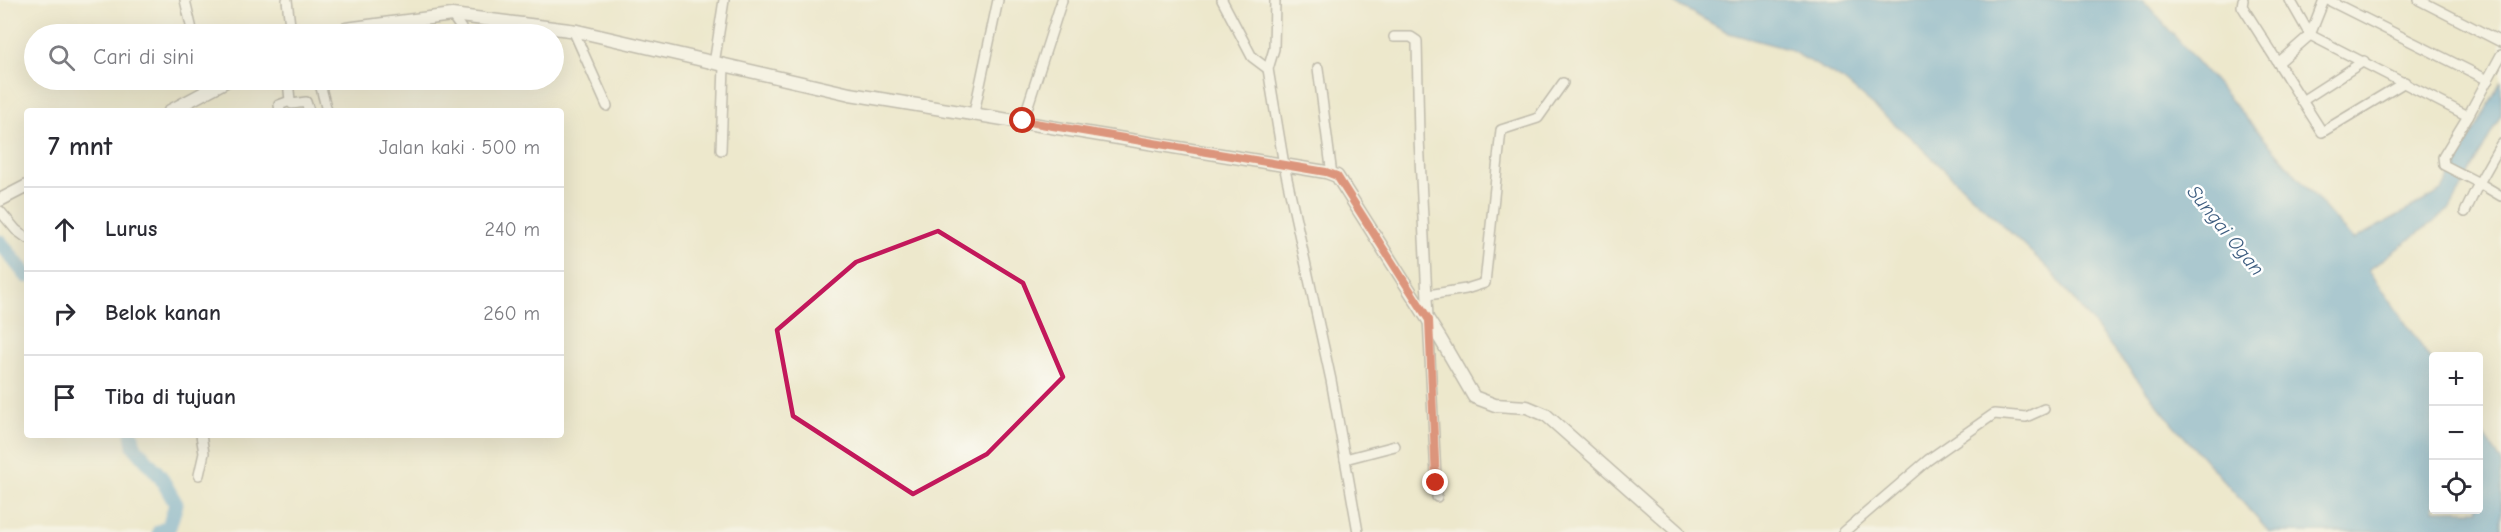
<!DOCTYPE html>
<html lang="id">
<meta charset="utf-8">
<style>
:root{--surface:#fff;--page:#f7f7f7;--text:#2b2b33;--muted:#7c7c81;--line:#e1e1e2}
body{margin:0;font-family:"Comic Neue",sans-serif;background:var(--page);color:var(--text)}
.controls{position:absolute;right:18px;bottom:18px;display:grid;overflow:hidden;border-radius:6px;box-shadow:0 6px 24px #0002}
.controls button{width:54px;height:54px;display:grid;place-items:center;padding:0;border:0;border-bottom:2px solid var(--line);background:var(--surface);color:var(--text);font:30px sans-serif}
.stop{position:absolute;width:18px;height:18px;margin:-14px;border:4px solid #c8321e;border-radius:50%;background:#fff}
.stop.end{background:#c8321e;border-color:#fff;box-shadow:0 2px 6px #0008}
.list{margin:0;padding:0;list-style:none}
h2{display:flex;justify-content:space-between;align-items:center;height:78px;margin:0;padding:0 24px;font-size:26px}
h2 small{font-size:20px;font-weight:400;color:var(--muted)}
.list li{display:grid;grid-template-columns:39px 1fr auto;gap:18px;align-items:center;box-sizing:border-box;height:84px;padding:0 24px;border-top:2px solid var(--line)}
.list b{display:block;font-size:22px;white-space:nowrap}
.list em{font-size:20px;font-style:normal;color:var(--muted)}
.icon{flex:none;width:33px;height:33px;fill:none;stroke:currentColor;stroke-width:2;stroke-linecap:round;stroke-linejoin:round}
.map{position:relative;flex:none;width:2501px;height:532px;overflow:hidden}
.search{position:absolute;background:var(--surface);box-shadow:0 6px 24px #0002;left:24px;top:24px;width:540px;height:66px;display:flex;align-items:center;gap:15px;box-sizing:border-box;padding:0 21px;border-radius:33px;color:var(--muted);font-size:22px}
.panel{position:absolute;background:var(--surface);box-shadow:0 6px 24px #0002;left:24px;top:108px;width:540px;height:330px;border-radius:6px}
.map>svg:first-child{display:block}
.water{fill:#5ba3d2;stroke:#3e6286;stroke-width:1.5}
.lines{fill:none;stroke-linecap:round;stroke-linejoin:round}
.river{stroke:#5ba3d2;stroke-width:15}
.minor-casing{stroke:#888584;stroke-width:12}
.tertiary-casing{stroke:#888584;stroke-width:15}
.minor{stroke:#fff;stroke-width:9}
.tertiary{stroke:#fff;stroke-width:12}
.route{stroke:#c8321e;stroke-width:8}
.marked{fill:none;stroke:#c2185b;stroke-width:4.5;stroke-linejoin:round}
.labels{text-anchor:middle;stroke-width:5;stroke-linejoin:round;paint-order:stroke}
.water-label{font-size:20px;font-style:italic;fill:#3c5c7f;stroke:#fff}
</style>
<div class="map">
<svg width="2501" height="532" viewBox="0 0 2501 532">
<rect width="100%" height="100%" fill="#fff"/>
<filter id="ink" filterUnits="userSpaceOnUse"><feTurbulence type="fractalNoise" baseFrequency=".0167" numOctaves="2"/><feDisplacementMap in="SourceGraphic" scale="12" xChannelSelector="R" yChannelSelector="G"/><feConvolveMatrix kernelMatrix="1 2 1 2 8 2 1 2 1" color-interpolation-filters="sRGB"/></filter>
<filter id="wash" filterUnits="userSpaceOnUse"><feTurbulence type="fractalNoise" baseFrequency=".008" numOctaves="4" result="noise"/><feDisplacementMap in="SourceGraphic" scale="24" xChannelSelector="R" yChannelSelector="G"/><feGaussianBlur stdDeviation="1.35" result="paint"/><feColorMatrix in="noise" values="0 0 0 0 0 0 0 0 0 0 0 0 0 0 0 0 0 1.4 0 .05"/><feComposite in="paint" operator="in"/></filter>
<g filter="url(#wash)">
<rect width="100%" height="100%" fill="#ede8cc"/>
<!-- water -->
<polygon class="water" points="1669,0 2143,0 2353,240 2442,191 2501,81 2501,115 2450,209 2369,270 2433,363 2434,510 2478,510 2479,428 2501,461 2501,532 2269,532 2172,423 2051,271 1910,137 1843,80 1788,49 1729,33"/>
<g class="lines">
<!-- river -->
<g class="river">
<polyline points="0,242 27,276"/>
<polyline points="132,435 134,446 160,476 176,504 169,527 159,532"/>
</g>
</g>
</g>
<g filter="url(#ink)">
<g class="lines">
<!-- minor casing -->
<g class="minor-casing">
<g id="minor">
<polyline points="185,0 193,34"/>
<polyline points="287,0 291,34"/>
<polyline points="1222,0 1252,57 1268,69"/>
<polyline points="1275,0 1274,49 1268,69 1284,165 1331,380 1358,532"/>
<polyline points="2243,0 2242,6 2322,132 2405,82"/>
<polyline points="2324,0 2310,35 2468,116 2501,55"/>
<polyline points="2328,0 2488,80"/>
<polyline points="2419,0 2501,42"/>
<polyline points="452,15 465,34"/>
<polyline points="573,30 607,106"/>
<polyline points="1394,37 1411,37 1417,41 1419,138 1437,497"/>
<polyline points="2278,63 2310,35 2290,0"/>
<polyline points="714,64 724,0"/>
<polyline points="1318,68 1332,175"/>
<polyline points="203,80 206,92"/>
<polyline points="319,80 327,111"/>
<polyline points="290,101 292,104 306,102 309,111"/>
<polyline points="2302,101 2364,61"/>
<polyline points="280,111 279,105 290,101 288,80"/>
<polyline points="974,113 998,0"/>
<polyline points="2468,116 2443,157 2444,165 2479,183 2501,144"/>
<polyline points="1023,121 1062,0"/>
<polyline points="721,150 724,66"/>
<polyline points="0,211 16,230 27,238"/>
<polyline points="2465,212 2479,183 2501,196"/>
<polyline points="1428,295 1466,289 1485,283 1501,130 1538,118 1563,83"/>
<polyline points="1345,459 1395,446"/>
<polyline points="199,475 204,453 201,435"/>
<polyline points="1844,532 1928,460 1994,414 2026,417 2044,409"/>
</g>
</g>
<!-- tertiary casing -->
<g class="tertiary-casing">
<g id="tertiary">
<polyline points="331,34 346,29 452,15 577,31 850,94 1326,172 1337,176 1441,340 1474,397 1495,405 1527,407 1546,415 1678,532"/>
<polyline points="170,111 228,80"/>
<polyline points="0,200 27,186"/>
</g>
</g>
<!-- minor -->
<use href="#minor" class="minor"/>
<!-- tertiary -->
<use href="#tertiary" class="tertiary"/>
</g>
</g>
<g class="lines" filter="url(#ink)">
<!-- route -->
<polyline class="route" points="1023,121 1326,172 1337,176 1429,320 1436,483"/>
</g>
<!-- marked area -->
<path d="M0 0H2501V532H0ZM938,231L1023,283L1063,377L987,454L913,494L793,416L777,330L856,262Z" fill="#ede8cc" fill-opacity=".55" fill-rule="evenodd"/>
<path class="marked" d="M938,231L1023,283L1063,377L987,454L913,494L793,416L777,330L856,262Z"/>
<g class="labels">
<!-- water labels -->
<g class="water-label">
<text transform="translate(2226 230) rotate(51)" y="7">Sungai Ogan</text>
</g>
</g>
</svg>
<div class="controls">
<button>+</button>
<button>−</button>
<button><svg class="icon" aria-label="locate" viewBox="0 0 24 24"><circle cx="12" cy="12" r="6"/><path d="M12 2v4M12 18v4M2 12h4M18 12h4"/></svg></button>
</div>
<div class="stop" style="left:1023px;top:121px"></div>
<div class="stop end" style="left:1436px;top:483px"></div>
<div class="search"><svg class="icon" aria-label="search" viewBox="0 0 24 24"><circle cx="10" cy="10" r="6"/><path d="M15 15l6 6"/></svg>Cari di sini</div>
<section class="panel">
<h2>7 mnt<small>Jalan kaki · 500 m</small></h2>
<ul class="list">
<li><svg class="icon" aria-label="ahead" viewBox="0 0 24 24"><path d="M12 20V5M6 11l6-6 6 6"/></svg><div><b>Lurus</b></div><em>240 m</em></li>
<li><svg class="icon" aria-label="right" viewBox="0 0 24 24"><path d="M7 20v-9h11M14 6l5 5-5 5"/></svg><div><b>Belok kanan</b></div><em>260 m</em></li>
<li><svg class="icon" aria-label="arrive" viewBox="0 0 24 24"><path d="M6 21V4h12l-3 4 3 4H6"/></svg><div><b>Tiba di tujuan</b></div></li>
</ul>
</section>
</div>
